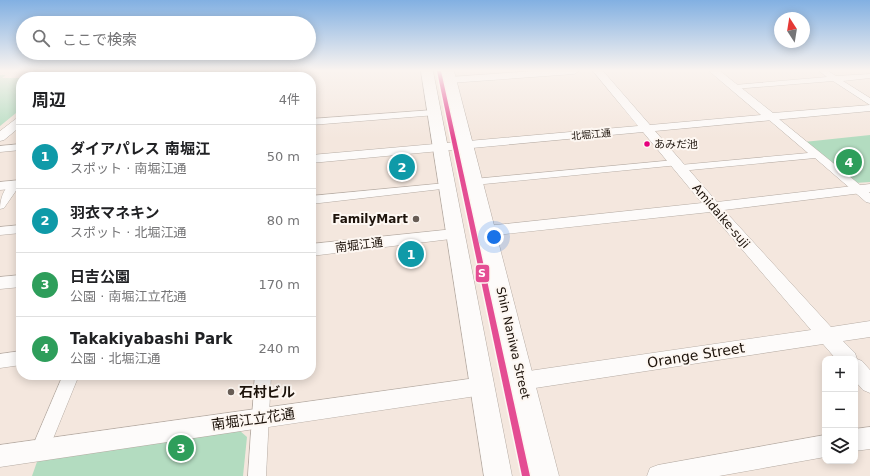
<!DOCTYPE html>
<html lang="ja">
<meta charset="utf-8">
<style>
:root{--surface:#fff;--page:#f2f2f2;--text:#202124;--muted:#757577;--line:#e0e0e0;--accent:#b45309}
body{margin:0;font-family:"DejaVu Sans","Noto Sans JP",sans-serif;background:var(--page);color:var(--text)}
.controls{position:absolute;right:12px;bottom:12px;display:grid;overflow:hidden;border-radius:8px;box-shadow:0 2px 10px #0003}
.controls button{width:36px;height:36px;display:grid;place-items:center;padding:0;border:0;border-bottom:1px solid var(--line);background:var(--surface);color:var(--text);font:20px sans-serif}
.compass{position:absolute;left:774px;top:12px;width:36px;height:36px;border-radius:50%;background:var(--surface);box-shadow:0 2px 10px #0003;rotate:348deg}
.you{position:absolute;left:494px;top:237px;width:14px;height:14px;margin:-10px;border:3px solid #fff;border-radius:50%;background:#1a73e8;box-shadow:0 0 0 6px #1a73e833}
.badge{display:grid;place-items:center;width:26px;height:26px;border-radius:50%;background:var(--accent);color:#fff;font-size:13px;font-weight:700}
.pin{position:absolute;translate:-50% -50%;border:2px solid #fff;box-shadow:0 1px 4px #0006}
.list{margin:0;padding:0;list-style:none}
h2{display:flex;justify-content:space-between;align-items:center;height:52px;margin:0;padding:0 16px;font-size:17px}
h2 small{font-size:13px;font-weight:400;color:var(--muted)}
.list li{display:grid;grid-template-columns:26px 1fr auto;gap:12px;align-items:center;box-sizing:border-box;height:64px;padding:0 16px;border-top:1px solid var(--line)}
.list b{display:block;font-size:15px;white-space:nowrap}
.list p{margin:0;font-size:13px;white-space:nowrap;color:var(--muted)}
.list em{font-size:13px;font-style:normal;color:var(--muted)}
.icon{flex:none;width:22px;height:22px;fill:none;stroke:currentColor;stroke-width:2;stroke-linecap:round;stroke-linejoin:round}
.map{position:relative;flex:none;width:870px;height:476px;overflow:hidden}
.search{position:absolute;background:var(--surface);box-shadow:0 2px 10px #0003;left:16px;top:16px;width:300px;height:44px;display:flex;align-items:center;gap:10px;box-sizing:border-box;padding:0 14px;border-radius:22px;color:var(--muted);font-size:15px}
.panel{position:absolute;background:var(--surface);box-shadow:0 2px 10px #0003;left:16px;top:72px;width:300px;height:308px;border-radius:16px}
.map>svg:first-child{display:block}
.green{fill:#b3dcc0}
.lines{fill:none;stroke-linecap:round;stroke-linejoin:round}
.minor-casing{stroke:#b6aca4;stroke-width:1}
.tertiary-casing{stroke:#b6aca4;stroke-width:1}
.primary-casing{stroke:#b6aca4;stroke-width:1}
.minor{fill:#fdfbfa;fill-rule:evenodd}
.tertiary{fill:#fdfbfa;fill-rule:evenodd}
.primary{fill:#fdfbfa;fill-rule:evenodd}
.metro-1-casing{stroke:#fdf7f2;stroke-width:3}
.metro-1{fill:#e44d93;fill-rule:evenodd}
.bus-dot{fill:#e5007d;stroke:#fdf7f2;stroke-width:1.5}
.poi-dot{fill:#685d55;stroke:#fdf7f2;stroke-width:1.5}
.labels{text-anchor:middle;stroke-width:4;stroke-linejoin:round;paint-order:stroke}
.far-street-label{font-size:10px;fill:#1d130b;stroke:#fdf7f2}
.bus-label{font-size:11px;fill:#1d130b;stroke:#fdf7f2;text-anchor:start}
.street-label{font-size:12px;fill:#1d130b;stroke:#fdf7f2}
.poi-label{font-size:12px;font-weight:bold;fill:#1d130b;stroke:#fdf7f2;text-anchor:end}
.near-street-label{font-size:14px;fill:#1d130b;stroke:#fdf7f2}
.near-poi-label{font-size:14px;font-weight:bold;fill:#1d130b;stroke:#fdf7f2;text-anchor:start}
.line-badge{stroke:#fdf7f2;stroke-width:1.5}
.badge-label{font-size:11px;text-anchor:middle;font-weight:bold;fill:#fff}
</style>
<div class="map">
<svg width="870" height="476" viewBox="0 0 870 476">
<rect width="100%" height="100%" fill="#f4e7de"/>
<!-- green -->
<g class="green">
<polygon points="183,71 269,71 268,77 181,77"/>
<polygon points="0,75 6,75 2,78 21,78 21,109 0,126"/>
<polygon points="870,135 870,182 855,183 804,142"/>
<polygon points="240,431 247,437 243,476 32,476 38,459"/>
</g>
<g class="lines">
<!-- minor casing -->
<g class="minor-casing">
<g id="minor">
<polygon points="819,71 828,71 836,76 870,74 870,78 843,81 870,98 870,105 833,81 734,89 730,87 734,85 827,77"/>
<polygon points="433,110 437,113 436,115 311,125 311,119"/>
<polygon points="771,114 774,115 870,193 870,203 866,202 815,158 680,171 675,168 680,165 808,153 768,119 766,117 768,115"/>
<polygon points="21,144 21,150 0,152 0,146"/>
<polygon points="675,160 679,161 680,163 679,165 474,185 469,182 474,179"/>
<path d="M15,182L20,185L4,208L0,209C0,199 4,185 15,182Z"/>
<polygon points="446,183 450,184 451,186 450,188 311,204 311,196"/>
<polygon points="21,225 21,233 0,235 0,227"/>
<polygon points="21,351 21,365 0,368 0,354"/>
<polygon points="63,375 79,375 46,456 40,459 34,456 31,450"/>
<polygon points="255,375 271,375 266,476 248,476"/>
</g>
</g>
<!-- tertiary casing -->
<g class="tertiary-casing">
<g id="tertiary">
<polygon points="74,71 85,71 79,77 68,77"/>
<polygon points="273,71 283,71 282,77 272,77"/>
<polygon points="534,71 579,71 574,74 450,83 445,80 450,77"/>
<polygon points="593,71 603,71 650,125 761,115 709,71 720,71 773,113 870,105 870,111 655,131 717,202 870,184 870,192 724,210 831,327 870,321 870,337 843,341 855,353 857,359 862,361 870,370 870,393 863,390 855,381 855,359 836,359 823,344 522,390 515,387 512,381 515,375 522,372 811,330 710,212 486,236 481,235 479,231 481,227 486,226 702,203 643,132 311,163 311,155 638,126"/>
<polygon points="21,117 21,126 4,140 0,141 0,131 17,118"/>
<polygon points="21,180 21,188 0,190 0,182"/>
<polygon points="454,229 459,230 461,234 459,238 311,256 311,244"/>
<polygon points="21,275 21,287 0,289 0,277"/>
<polygon points="483,377 490,380 493,386 490,392 483,395 0,467 0,445"/>
<polygon points="870,427 870,449 855,451 855,429"/>
<polygon points="825,435 825,457 719,476 647,476 650,468 658,465"/>
</g>
</g>
<!-- primary casing -->
<g class="primary-casing">
<g id="primary">
<polygon points="421,71 433,71 512,476 484,476"/>
<polygon points="442,71 454,71 559,476 531,476"/>
</g>
</g>
<!-- minor -->
<use href="#minor" class="minor"/>
<!-- tertiary -->
<use href="#tertiary" class="tertiary"/>
<!-- primary -->
<use href="#primary" class="primary"/>
<!-- metro-1 casing -->
<g class="metro-1-casing">
<polygon id="metro-1" points="437,71 441,71 530,476 522,476"/>
</g>
<!-- metro-1 -->
<use href="#metro-1" class="metro-1"/>
</g>
<!-- sky -->
<linearGradient id="sky" x2="0" y2="1"><stop stop-color="#82b0e2"/><stop offset="0.51" stop-color="#faf4f0"/><stop offset="1" stop-color="#faf4f0" stop-opacity="0"/></linearGradient>
<rect width="870" height="138" fill="url(#sky)"/>
<!-- markers -->
<circle class="bus-dot" cx="647" cy="144" r="3.5"/>
<g class="poi-dot">
<circle cx="416" cy="219" r="4"/>
<circle cx="231" cy="392" r="4"/>
</g>
<g class="labels">
<!-- far-street labels -->
<g class="far-street-label">
<text transform="translate(591 134) rotate(-5)" y="4">北堀江通</text>
</g>
<!-- bus labels -->
<g class="bus-label">
<text x="654" y="148">あみだ池</text>
</g>
<!-- street labels -->
<g class="street-label">
<text transform="translate(721 216) rotate(49)" y="4">Amidaike-suji</text>
<text transform="translate(359 245) rotate(-7)" y="4">南堀江通</text>
<text transform="translate(513 343) rotate(77)" y="4">Shin Naniwa Street</text>
</g>
<!-- poi labels -->
<g class="poi-label">
<text x="408" y="223">FamilyMart</text>
</g>
<!-- near-street labels -->
<g class="near-street-label">
<text transform="translate(696 355) rotate(-9)" y="5">Orange Street</text>
<text transform="translate(253 419) rotate(-8)" y="5">南堀江立花通</text>
</g>
<!-- near-poi labels -->
<g class="near-poi-label">
<text x="239" y="397">石村ビル</text>
</g>
</g>
<rect class="line-badge" x="475" y="264" width="15" height="19" rx="4" fill="#e44d93"/>
<g class="badge-label">
<text x="482" y="277">S</text>
</g>
</svg>
<div class="controls">
<button>+</button>
<button>−</button>
<button><svg class="icon" aria-label="layers" viewBox="0 0 24 24"><path d="M12 4l9 5-9 5-9-5zM3 14l9 5 9-5"/></svg></button>
</div>
<svg class="compass" viewBox="-18 -18 36 36"><path d="M0-13l5 13h-10z" fill="#e53935"/><path d="M0 13l5-13h-10z" fill="#757577"/></svg>
<div class="you"></div>
<div class="pin badge" style="left:411px;top:254px;background:#0f9aa8">1</div>
<div class="pin badge" style="left:402px;top:167px;background:#0f9aa8">2</div>
<div class="pin badge" style="left:181px;top:448px;background:#2e9e5b">3</div>
<div class="pin badge" style="left:849px;top:162px;background:#2e9e5b">4</div>
<div class="search"><svg class="icon" aria-label="search" viewBox="0 0 24 24"><circle cx="10" cy="10" r="6"/><path d="M15 15l6 6"/></svg>ここで検索</div>
<section class="panel">
<h2>周辺<small>4件</small></h2>
<ul class="list">
<li><span class="badge" style="background:#0f9aa8">1</span><div><b>ダイアパレス 南堀江</b><p>スポット · 南堀江通</p></div><em>50 m</em></li>
<li><span class="badge" style="background:#0f9aa8">2</span><div><b>羽衣マネキン</b><p>スポット · 北堀江通</p></div><em>80 m</em></li>
<li><span class="badge" style="background:#2e9e5b">3</span><div><b>日吉公園</b><p>公園 · 南堀江立花通</p></div><em>170 m</em></li>
<li><span class="badge" style="background:#2e9e5b">4</span><div><b>Takakiyabashi Park</b><p>公園 · 北堀江通</p></div><em>240 m</em></li>
</ul>
</section>
</div>
